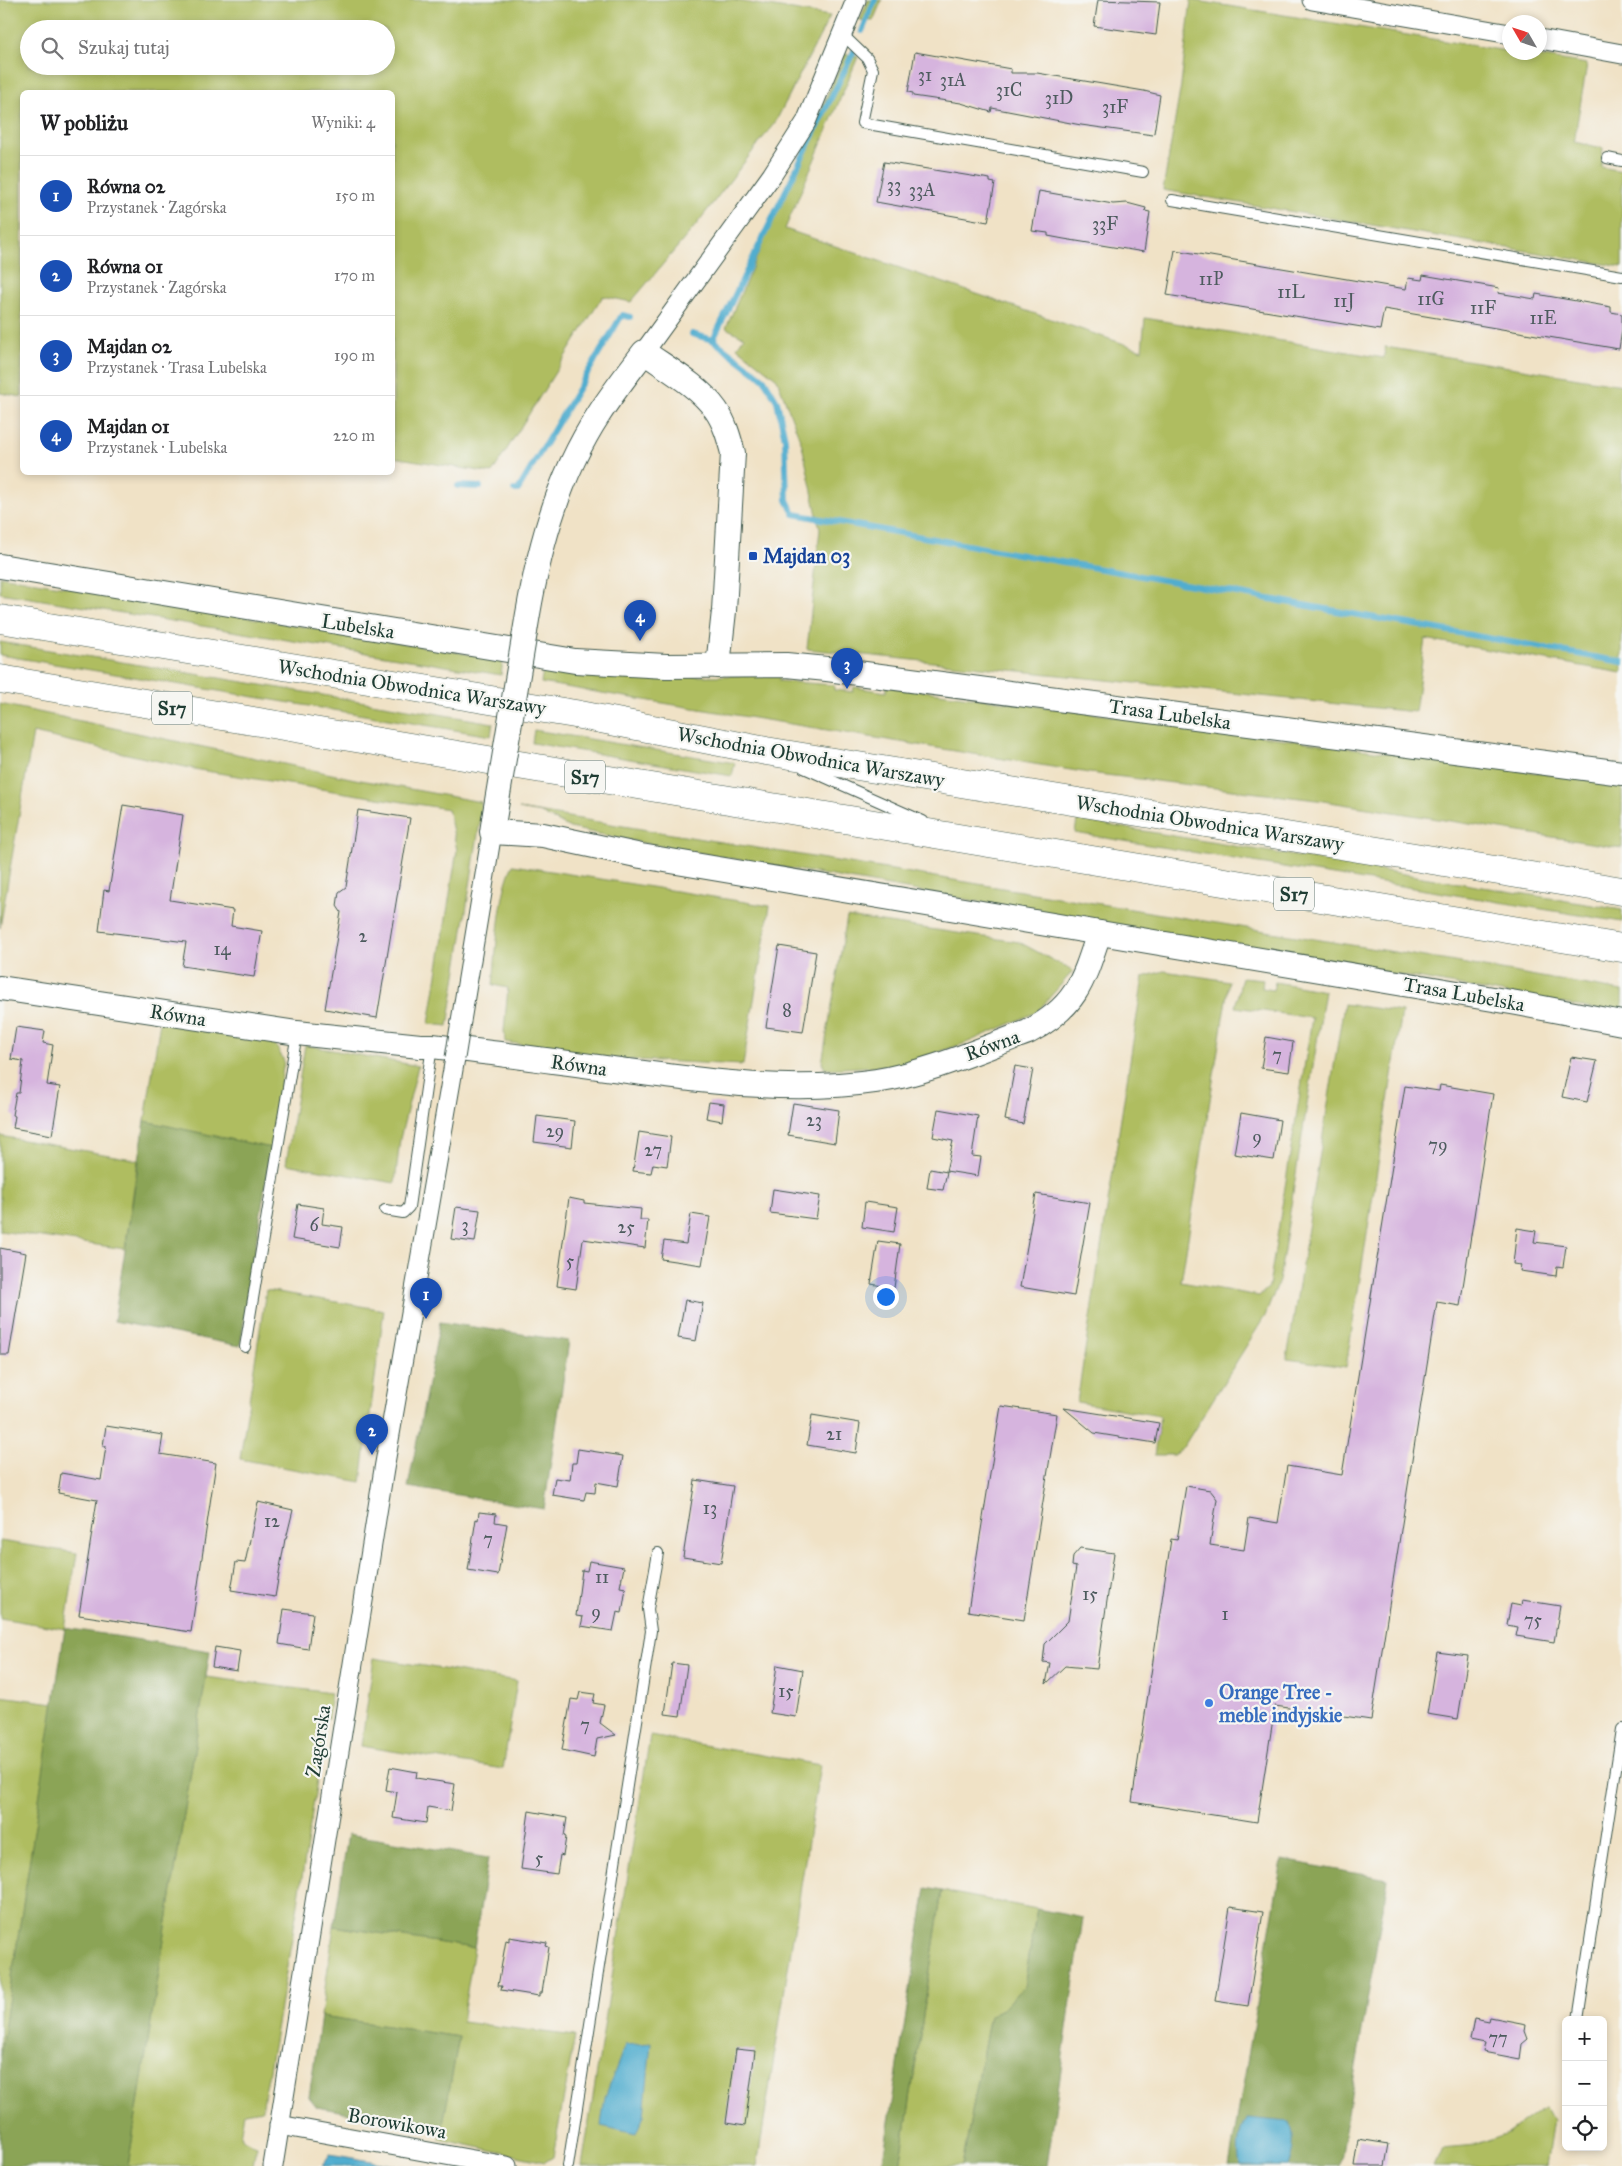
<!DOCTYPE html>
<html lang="pl">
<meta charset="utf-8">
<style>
:root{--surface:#fff;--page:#f2f2f2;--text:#202124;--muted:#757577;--line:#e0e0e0;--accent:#d1495b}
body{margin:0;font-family:"IM FELL Great Primer",serif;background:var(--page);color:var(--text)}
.controls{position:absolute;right:15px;bottom:15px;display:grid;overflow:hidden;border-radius:8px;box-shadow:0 2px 8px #0003}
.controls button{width:45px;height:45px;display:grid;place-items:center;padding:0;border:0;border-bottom:1px solid var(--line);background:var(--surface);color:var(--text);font:25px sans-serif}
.compass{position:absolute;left:1502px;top:15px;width:45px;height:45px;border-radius:50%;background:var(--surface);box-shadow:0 2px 8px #0003;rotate:309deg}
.you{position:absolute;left:885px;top:1296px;width:18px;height:18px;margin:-12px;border:4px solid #fff;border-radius:50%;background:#1a73e8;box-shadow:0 0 0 8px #1a73e833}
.badge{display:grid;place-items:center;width:32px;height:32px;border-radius:50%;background:var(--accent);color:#fff;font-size:16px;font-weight:700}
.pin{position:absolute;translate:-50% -41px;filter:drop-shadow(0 1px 2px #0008)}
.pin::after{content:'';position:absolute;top:26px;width:18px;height:15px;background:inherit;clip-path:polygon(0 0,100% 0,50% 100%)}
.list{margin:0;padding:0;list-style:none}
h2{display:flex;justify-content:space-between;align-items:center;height:65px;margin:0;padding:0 20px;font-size:21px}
h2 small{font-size:16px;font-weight:400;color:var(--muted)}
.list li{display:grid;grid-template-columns:32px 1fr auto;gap:15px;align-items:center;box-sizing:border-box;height:80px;padding:0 20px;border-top:1px solid var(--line)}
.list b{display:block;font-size:19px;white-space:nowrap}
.list p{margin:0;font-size:16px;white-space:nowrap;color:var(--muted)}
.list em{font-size:16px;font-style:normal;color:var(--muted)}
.icon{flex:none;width:28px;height:28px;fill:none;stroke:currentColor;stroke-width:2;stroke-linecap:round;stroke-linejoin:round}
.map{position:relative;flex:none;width:1622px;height:2166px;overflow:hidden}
.search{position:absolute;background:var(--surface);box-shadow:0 2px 8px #0003;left:20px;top:20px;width:375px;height:55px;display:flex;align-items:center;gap:12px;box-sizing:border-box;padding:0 18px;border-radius:28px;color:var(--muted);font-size:19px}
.panel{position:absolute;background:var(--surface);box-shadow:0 2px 8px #0003;left:20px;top:90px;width:375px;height:385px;border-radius:8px}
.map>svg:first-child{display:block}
.green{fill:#afbd60;stroke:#677d4a;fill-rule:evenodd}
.forest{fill:#8ba456;stroke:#557045}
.water{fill:#51adcf;stroke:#387582}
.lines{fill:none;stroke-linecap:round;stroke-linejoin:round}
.stream{stroke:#51adcf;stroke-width:6}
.building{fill:#d6b4de}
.service-casing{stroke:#3e564a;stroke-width:12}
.minor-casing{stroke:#3e564a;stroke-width:21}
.tertiary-casing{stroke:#3e564a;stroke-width:26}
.motorway-casing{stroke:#3e564a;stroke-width:29}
.service{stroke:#fff;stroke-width:10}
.minor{stroke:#fff;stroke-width:19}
.tertiary{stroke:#fff;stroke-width:24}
.motorway{stroke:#fff;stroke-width:28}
.minor-bridge-casing{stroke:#3e564a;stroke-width:21;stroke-linecap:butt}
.tertiary-bridge-casing{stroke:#3e564a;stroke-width:26;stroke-linecap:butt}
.minor-bridge{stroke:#fff;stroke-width:19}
.tertiary-bridge{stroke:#fff;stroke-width:24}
.transit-dot{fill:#1a4fb4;stroke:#f6f6f2;stroke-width:2}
.shop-dot{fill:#3f7fe0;stroke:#f6f6f2;stroke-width:2}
.labels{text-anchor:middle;stroke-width:4.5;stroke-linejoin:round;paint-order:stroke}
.number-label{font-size:18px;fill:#4d5b5e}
.shield{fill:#f6f6f2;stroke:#60746d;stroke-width:1}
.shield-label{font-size:19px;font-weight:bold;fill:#1f3d34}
.transit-label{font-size:20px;font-weight:bold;fill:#164399;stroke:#f6f6f2;text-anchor:start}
.street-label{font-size:20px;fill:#1f3d34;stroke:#f6f6f2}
.shop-label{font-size:20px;font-weight:bold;fill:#366cbe;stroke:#f6f6f2;text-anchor:start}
</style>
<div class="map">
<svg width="1622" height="2166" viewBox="0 0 1622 2166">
<rect width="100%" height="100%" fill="#f6f6f2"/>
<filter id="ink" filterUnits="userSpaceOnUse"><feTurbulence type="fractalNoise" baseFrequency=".02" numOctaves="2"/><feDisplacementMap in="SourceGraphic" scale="10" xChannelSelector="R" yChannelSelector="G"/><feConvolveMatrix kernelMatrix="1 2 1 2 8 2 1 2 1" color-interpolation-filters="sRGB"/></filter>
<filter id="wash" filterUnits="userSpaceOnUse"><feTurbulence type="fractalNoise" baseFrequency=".0096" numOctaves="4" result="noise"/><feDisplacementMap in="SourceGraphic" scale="20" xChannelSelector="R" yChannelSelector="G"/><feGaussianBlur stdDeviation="1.12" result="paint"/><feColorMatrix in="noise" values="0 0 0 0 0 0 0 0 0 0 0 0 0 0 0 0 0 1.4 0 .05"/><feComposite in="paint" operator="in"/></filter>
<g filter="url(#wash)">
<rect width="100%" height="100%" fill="#f0e2c6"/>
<!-- green -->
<g class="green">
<path d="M0,0H731L830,16L776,121L696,225L631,302L603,296L492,473L393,457L392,92H22V397L0,393ZM29,29H386V66H29Z"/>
<polygon points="868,0 882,0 873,21 860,20"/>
<polygon points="1191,0 1587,64 1574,142 1603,148 1601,167 1622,171 1622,267 1163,190 1181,85"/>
<polygon points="845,54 858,57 785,229 1142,350 1145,318 1384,358 1385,347 1622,385 1622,673 1425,639 1415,712 807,649 820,529 802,445 777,379 737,347 744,337 726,328"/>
<polygon points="0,576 503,660 501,675 0,593"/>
<polygon points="0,642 493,723 491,736 0,655"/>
<polygon points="543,669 629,677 779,675 779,681 834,685 834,690 853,692 854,687 886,692 887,686 1622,784 1622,848 1317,800 1089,773 541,683"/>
<polygon points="0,704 355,779 481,802 481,815 448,1026 429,1024 457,850 448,809 199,770 33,733 0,928"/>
<polygon points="534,730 735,763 732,776 532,743"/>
<polygon points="519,809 1455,962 1622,991 1622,1014 643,843 570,828 541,813"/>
<polygon points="1077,820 1622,910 1622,922 1075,833"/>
<path d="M513,865L770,906L743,1065L615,1059L505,1042L504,1031L508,988L493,985C496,955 499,890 513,865Z"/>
<polygon points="847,917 1019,942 1073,971 1037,1012 966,1043 898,1065 825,1069 822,1063"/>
<polygon points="1164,971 1229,981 1181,1282 1259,1296 1269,1287 1312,1018 1235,1007 1242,977 1263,979 1262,988 1273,990 1275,982 1325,991 1279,1281 1265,1316 1184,1446 1174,1455 1154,1455 1160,1416 1077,1402 1143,977"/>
<polygon points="1344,1004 1402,1012 1346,1367 1287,1359"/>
<polygon points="160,1021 273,1040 284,1061 271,1148 145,1121"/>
<polygon points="305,1045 418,1066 400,1139 395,1183 286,1164"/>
<polygon points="0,1136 138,1160 125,1249 0,1231"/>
<polygon points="266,1290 384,1310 361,1482 240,1459"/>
<polygon points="0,1541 77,1553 65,1629 0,1618"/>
<polygon points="374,1658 517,1681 503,1769 361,1746"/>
<polygon points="206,1677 331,1693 328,1718 321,1720 319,1734 323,1741 298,1904 262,2110 244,2113 240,2137 256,2146 253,2166 128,2166"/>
<polygon points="0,1696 54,1703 0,2056"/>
<polygon points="650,1736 820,1765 757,2166 582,2166"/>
<polygon points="942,1891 1037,1909 1024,1987 1004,2008 990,2015 962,2166 900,2166"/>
<polygon points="334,1926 474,1948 462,2022 575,2036 553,2157 545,2162 440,2139 459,2037 321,2016"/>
<polygon points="1546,2106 1553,2120 1546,2166 1433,2166 1441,2148 1476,2145 1508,2134"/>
</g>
<!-- forest -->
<g class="forest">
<polygon points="145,1121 271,1148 240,1346 114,1321"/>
<polygon points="440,1322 569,1341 544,1509 408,1487"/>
<polygon points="65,1628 210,1651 128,2166 0,2166 0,2056"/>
<polygon points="348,1834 488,1858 474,1948 334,1926"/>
<polygon points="1282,1860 1388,1879 1339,2166 1229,2166"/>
<polygon points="926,1888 942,1891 900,2166 882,2166"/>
<polygon points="1037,1909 1083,1918 1047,2166 962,2166 990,2015 1004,2008 1024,1987"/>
<polygon points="321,2016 459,2037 442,2130 317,2107 309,2097"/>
</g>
<!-- water -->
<g class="water">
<polygon points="651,2043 644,2116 636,2134 601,2126 605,2097 625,2045"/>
<path d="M1247,2118L1289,2122C1296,2133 1293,2155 1288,2166H1240C1237,2151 1238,2130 1247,2118Z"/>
<polygon points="330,2154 399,2166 322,2166"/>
</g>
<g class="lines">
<!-- stream -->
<g class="stream">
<polyline points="862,31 875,0"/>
<polyline points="692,334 713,340 856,47"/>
<polyline points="713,340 764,379 777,401 785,439 787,500 794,514 1622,662"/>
<polyline points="458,486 480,487"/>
<polyline points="514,490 518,490 622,315 630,317"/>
</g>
</g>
<g id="blocks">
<!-- building -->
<g class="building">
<polygon points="1098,0 1160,2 1156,35 1094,26"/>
<polygon points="915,52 1011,69 1011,73 1037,73 1144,91 1160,95 1154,133 1153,135 1081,125 992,108 991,112 961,103 913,96 913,93 908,92"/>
<polygon points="884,162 990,179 990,182 995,183 988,222 876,202"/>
<polygon points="1039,191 1113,204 1127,203 1146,208 1145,211 1150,212 1144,252 1064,239 1048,236 1048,233 1032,231"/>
<polygon points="1175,250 1406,289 1408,278 1422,280 1423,275 1499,288 1498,293 1535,299 1536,294 1611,307 1611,312 1622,314 1622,330 1619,349 1384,309 1380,330 1167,295"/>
<polygon points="123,805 183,815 170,900 233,910 231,926 262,931 254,977 182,966 186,942 99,931 104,890 109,891"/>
<polygon points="358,810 410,818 377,1018 325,1009 341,912 337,906 339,892 346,887"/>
<polygon points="779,946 816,952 803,1032 766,1027"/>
<polygon points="16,1027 45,1031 43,1043 53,1045 47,1085 60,1087 52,1135 13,1128 15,1116 12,1115 16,1093 19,1093 23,1061 11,1059"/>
<polygon points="1266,1037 1293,1042 1289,1072 1261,1068"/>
<polygon points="1571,1057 1597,1061 1587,1102 1562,1097"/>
<polygon points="1015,1066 1033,1069 1023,1124 1005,1120"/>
<polygon points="1440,1085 1493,1094 1460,1306 1437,1302 1371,1720 1275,1706 1257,1822 1132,1802 1171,1539 1177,1540 1186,1486 1210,1490 1217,1499 1210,1545 1244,1550 1249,1518 1278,1523 1287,1466 1342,1475 1405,1086 1439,1091"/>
<polygon points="709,1102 724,1104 722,1121 706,1118"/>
<polygon points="793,1103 839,1110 835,1143 788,1135"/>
<polygon points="938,1109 978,1116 972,1156 981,1157 978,1176 946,1171 953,1141 933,1137"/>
<polygon points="1241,1113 1280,1120 1274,1160 1234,1154"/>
<polygon points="537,1116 575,1121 572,1147 534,1142"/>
<polygon points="639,1132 671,1137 667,1166 653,1164 651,1173 633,1171"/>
<polygon points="930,1169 947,1172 943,1190 927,1188"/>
<polygon points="773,1189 820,1196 816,1219 770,1213"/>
<polygon points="1036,1194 1090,1203 1074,1296 1020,1287"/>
<polygon points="569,1198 584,1201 584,1203 641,1209 640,1220 648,1220 645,1248 583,1239 576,1289 557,1286"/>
<polygon points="865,1202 898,1207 894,1232 862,1227"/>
<polygon points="298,1204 324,1208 322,1224 343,1227 340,1247 292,1239"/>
<polygon points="456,1207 480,1210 475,1242 451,1239"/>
<polygon points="691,1214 710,1217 702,1265 661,1259 664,1241 686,1244"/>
<polygon points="1517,1228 1536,1231 1534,1242 1566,1246 1563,1267 1557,1266 1556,1276 1520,1271 1521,1265 1513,1264"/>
<polygon points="878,1241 900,1244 894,1288 871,1284"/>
<polygon points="0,1248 26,1253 9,1355 0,1355"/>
<polygon points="685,1300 703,1303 696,1341 678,1338"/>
<polygon points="1001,1406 1057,1414 1024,1620 968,1611"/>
<polygon points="1064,1408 1159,1423 1155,1443 1094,1433"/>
<polygon points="812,1415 860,1423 856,1453 807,1445"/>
<polygon points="106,1426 163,1435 160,1454 216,1463 191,1632 79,1615 97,1500 58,1493 61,1473 101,1480 106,1446 103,1446"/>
<polygon points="578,1449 623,1456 618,1486 596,1482 595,1493 586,1492 584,1500 552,1495 555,1478 570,1480 572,1463 576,1463"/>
<polygon points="695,1480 733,1486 721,1563 683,1557"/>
<polygon points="258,1502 293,1510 286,1539 285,1539 275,1597 231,1590 236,1562 245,1563"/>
<polygon points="479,1512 496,1514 495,1522 507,1524 498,1575 468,1570 476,1519 478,1520"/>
<polygon points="1080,1548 1114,1553 1097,1669 1065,1666 1046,1684 1050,1663 1043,1662 1045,1644 1068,1621 1076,1567 1072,1566 1073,1556"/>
<polygon points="589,1561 624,1567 620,1587 626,1588 622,1613 617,1612 613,1631 581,1626 583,1617 576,1616 582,1570 587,1571"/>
<polygon points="1522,1600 1560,1606 1554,1642 1516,1636 1518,1627 1507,1625 1511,1604 1521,1606"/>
<polygon points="284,1609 313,1613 308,1649 279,1644"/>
<polygon points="215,1647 240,1651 237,1671 212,1667"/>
<polygon points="1437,1652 1468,1656 1458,1719 1427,1714"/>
<polygon points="672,1663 687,1665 680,1716 665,1714"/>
<polygon points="777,1665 803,1670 796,1717 770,1713"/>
<polygon points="580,1692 595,1694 593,1703 604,1705 600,1723 616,1735 597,1739 594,1757 562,1750 571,1699 578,1700"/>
<polygon points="390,1767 417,1772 416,1778 455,1784 451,1811 428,1807 426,1823 393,1818 397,1792 386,1790"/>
<polygon points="529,1811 567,1818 564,1836 566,1837 563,1856 560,1855 557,1874 521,1869"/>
<polygon points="1230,1907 1263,1912 1248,2006 1215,2001"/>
<polygon points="509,1937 547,1943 546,1946 549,1947 542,1993 539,1993 539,1996 501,1990 502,1986 498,1986 506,1940 509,1941"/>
<polygon points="1490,2017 1526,2024 1525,2031 1528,2039 1522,2044 1520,2059 1483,2052 1485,2043 1470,2040 1474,2018 1489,2021"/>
<polygon points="736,2049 755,2051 745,2126 726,2123"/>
<polygon points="1358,2139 1389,2144 1385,2166 1354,2166"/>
</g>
</g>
</g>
<g filter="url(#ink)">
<use href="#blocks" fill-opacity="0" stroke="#3e564a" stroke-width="1"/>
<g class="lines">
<!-- service casing -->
<g class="service-casing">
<g id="service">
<polyline points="841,33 867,58 873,70 862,123 1143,172"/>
<polyline points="1607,158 1622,161"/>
<polyline points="1172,200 1622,276"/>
<polyline points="804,768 923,821"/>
<polyline points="385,1210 403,1213 409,1207 432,1046"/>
<polyline points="245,1347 297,1033"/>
<polyline points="1578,2020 1622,1729"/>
<polyline points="568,2166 651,1631 648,1609 658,1553"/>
</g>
</g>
<!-- minor casing -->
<g class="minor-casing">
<g id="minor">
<polyline points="1312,0 1510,34"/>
<polyline points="1540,39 1622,54"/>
<polyline points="644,352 772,175 806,122 856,0"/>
<polyline points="461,1021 492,832"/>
<polyline points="279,2125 507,2166"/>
<polyline points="273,2166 384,1469 455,1058"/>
</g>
</g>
<!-- tertiary casing -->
<g class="tertiary-casing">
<g id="tertiary">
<polyline points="0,566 575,661 666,666 786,665 827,669 1622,773"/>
<path d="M525,632C537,555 556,480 599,414C613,392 629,372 644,352C668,369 699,386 716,410C725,423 729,438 733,453L724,611L718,666"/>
<polyline points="494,819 492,832 543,835 641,856 1517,1003 1622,1023"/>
<path d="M0,988L297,1033L420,1046H432C497,1053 562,1062 628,1071C710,1082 794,1093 876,1081C928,1073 979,1050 1028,1032C1076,1007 1083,982 1099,933"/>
</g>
</g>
<!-- motorway casing -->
<g class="motorway-casing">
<g id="motorway">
<polyline points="0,619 575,714 766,751 1622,891"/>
<polyline points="0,679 1622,948"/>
</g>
</g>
<!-- service -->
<use href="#service" class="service"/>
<!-- minor -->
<use href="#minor" class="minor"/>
<!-- tertiary -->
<use href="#tertiary" class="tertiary"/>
<!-- motorway -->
<use href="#motorway" class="motorway"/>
<!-- minor-bridge casing -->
<g class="minor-bridge-casing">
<polyline id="minor-bridge" points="455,1058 461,1021"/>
</g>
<!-- tertiary-bridge casing -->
<g class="tertiary-bridge-casing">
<polyline id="tertiary-bridge" points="494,819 525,632"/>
</g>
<!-- minor-bridge -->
<use href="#minor-bridge" class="minor-bridge"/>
<!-- tertiary-bridge -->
<use href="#tertiary-bridge" class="tertiary-bridge"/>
</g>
</g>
<!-- markers -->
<rect class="transit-dot" x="748" y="551" width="10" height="10" rx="2.5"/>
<circle class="shop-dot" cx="1209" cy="1703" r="5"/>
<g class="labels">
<!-- number labels -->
<g class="number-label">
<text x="925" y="81">31</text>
<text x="953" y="86">31A</text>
<text x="1009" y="96">31C</text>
<text x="1059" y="104">31D</text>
<text x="1115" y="113">31F</text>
<text x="894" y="191">33</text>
<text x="922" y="196">33A</text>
<text x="1105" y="230">33F</text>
<text x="1211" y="285">11P</text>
<text x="1291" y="298">11L</text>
<text x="1431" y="305">11G</text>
<text x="1344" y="307">11J</text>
<text x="1483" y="314">11F</text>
<text x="1543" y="324">11E</text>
<text x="363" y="942">2</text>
<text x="222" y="955">14</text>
<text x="787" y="1016">8</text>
<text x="1277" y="1061">7</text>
<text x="814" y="1126">23</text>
<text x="555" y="1137">29</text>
<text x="1257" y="1143">9</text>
<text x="1438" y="1151">79</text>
<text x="653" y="1156">27</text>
<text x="314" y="1231">6</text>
<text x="465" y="1231">3</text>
<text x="626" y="1233">25</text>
<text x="570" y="1267">5</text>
<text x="834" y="1440">21</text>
<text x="710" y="1514">13</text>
<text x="272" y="1527">12</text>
<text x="488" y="1545">7</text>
<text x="602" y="1583">11</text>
<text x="1090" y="1600">15</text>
<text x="596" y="1618">9</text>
<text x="1225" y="1620">1</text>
<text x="1533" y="1626">75</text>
<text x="786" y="1697">15</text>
<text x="585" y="1731">7</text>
<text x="539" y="1864">5</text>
<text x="1498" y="2044">77</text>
</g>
<!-- shield labels -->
<g class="shield">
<rect x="152" y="691.5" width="40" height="33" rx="4"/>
<rect x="565" y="760.5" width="40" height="33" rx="4"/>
<rect x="1274" y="877.5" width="40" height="33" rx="4"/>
</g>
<g class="shield-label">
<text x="172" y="715">S17</text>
<text x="585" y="784">S17</text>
<text x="1294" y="901">S17</text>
</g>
<!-- transit labels -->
<g class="transit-label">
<text x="763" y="563">Majdan 03</text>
</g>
<!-- street labels -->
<g class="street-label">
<text transform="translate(358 626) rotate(9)" y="7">Lubelska</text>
<text transform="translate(412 687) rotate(9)" y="7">Wschodnia Obwodnica Warszawy</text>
<text transform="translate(1170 714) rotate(8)" y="7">Trasa Lubelska</text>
<text transform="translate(811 757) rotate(10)" y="7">Wschodnia Obwodnica Warszawy</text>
<text transform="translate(1210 823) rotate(9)" y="7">Wschodnia Obwodnica Warszawy</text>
<text transform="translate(1464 994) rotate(10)" y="7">Trasa Lubelska</text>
<text transform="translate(178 1015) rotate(9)" y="7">Równa</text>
<text transform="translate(992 1045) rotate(-20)" y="7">Równa</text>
<text transform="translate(579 1065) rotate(8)" y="7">Równa</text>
<text transform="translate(318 1741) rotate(-81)" y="7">Zagórska</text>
<text transform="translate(397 2123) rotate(10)" y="7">Borowikowa</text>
</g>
<!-- shop labels -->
<g class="shop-label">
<text x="1219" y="1699">Orange Tree -<tspan x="1219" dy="23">meble indyjskie</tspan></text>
</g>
</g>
</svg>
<div class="controls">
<button>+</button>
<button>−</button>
<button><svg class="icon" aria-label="locate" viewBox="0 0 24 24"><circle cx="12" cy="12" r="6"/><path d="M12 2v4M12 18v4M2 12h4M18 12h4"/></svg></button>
</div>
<svg class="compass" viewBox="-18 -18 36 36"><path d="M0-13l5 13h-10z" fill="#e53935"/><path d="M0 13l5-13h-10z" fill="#757577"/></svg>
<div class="you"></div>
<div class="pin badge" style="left:426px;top:1319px;background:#1a4fb4">1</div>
<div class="pin badge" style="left:372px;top:1455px;background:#1a4fb4">2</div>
<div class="pin badge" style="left:847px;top:689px;background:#1a4fb4">3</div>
<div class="pin badge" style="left:640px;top:641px;background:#1a4fb4">4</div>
<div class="search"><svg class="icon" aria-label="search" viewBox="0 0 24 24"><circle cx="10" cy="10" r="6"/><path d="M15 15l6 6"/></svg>Szukaj tutaj</div>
<section class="panel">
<h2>W pobliżu<small>Wyniki: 4</small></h2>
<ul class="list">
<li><span class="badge" style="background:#1a4fb4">1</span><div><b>Równa 02</b><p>Przystanek · Zagórska</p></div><em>150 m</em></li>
<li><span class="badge" style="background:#1a4fb4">2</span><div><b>Równa 01</b><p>Przystanek · Zagórska</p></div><em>170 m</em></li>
<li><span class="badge" style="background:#1a4fb4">3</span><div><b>Majdan 02</b><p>Przystanek · Trasa Lubelska</p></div><em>190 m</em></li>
<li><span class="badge" style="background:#1a4fb4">4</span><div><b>Majdan 01</b><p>Przystanek · Lubelska</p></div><em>220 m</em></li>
</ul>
</section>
</div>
